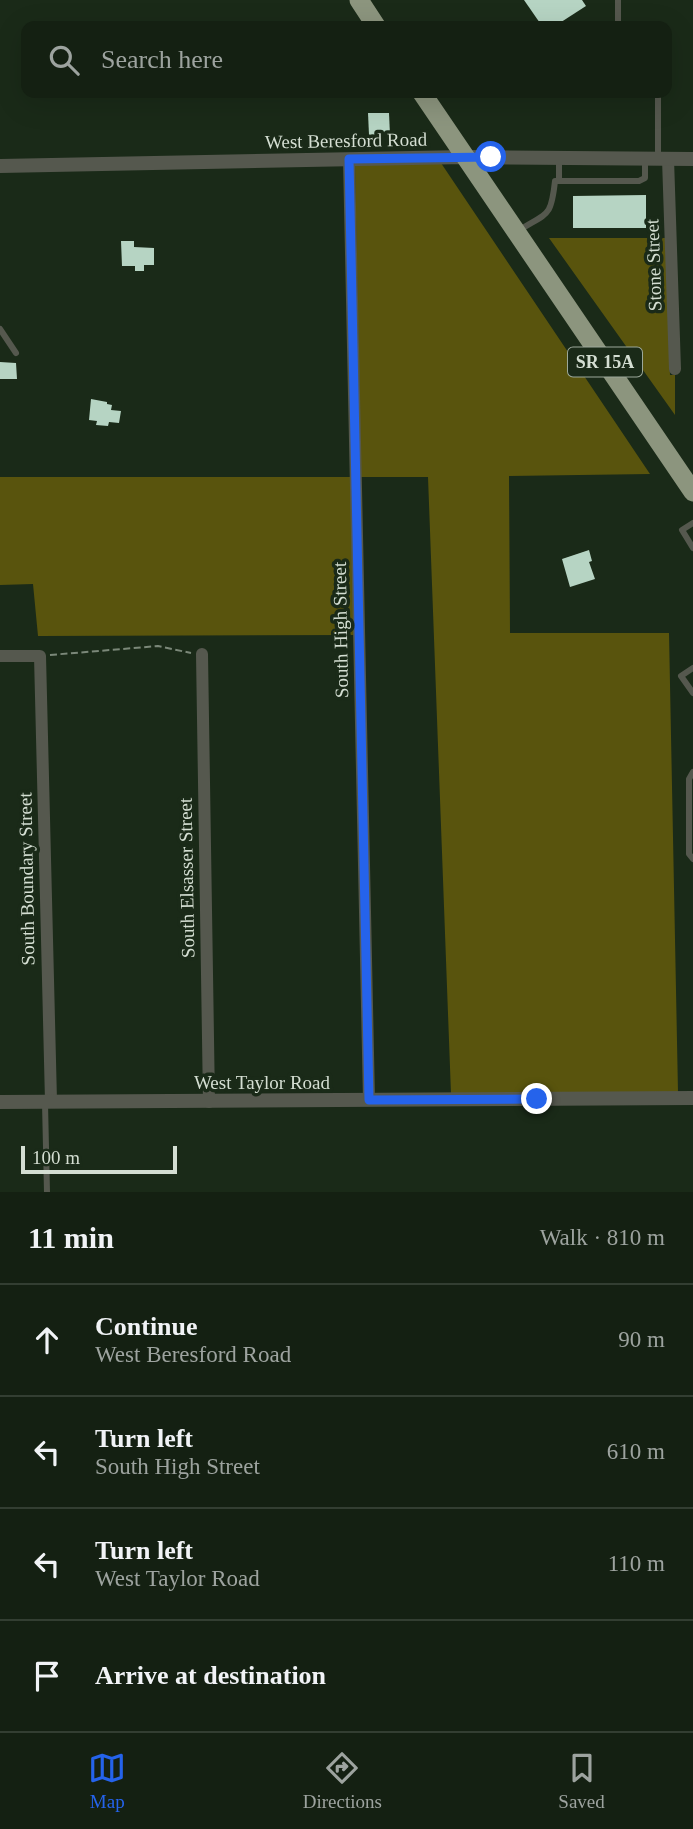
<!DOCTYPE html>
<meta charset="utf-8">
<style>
:root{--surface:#142012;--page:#1d281b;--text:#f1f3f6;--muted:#9da39f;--line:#333e32;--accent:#2563eb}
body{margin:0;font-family:"Times New Roman",serif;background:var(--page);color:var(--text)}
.scale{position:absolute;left:21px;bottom:18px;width:156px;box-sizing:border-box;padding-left:7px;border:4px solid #d4ded2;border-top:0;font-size:19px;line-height:24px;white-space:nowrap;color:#d4ded2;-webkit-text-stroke:5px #1a2a18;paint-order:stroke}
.stop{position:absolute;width:21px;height:21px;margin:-16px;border:5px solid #2563eb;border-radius:50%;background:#fff}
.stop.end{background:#2563eb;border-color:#fff;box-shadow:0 2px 7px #0008}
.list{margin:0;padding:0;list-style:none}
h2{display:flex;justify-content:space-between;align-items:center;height:91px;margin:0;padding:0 28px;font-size:30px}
h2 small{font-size:23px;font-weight:400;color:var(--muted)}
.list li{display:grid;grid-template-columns:46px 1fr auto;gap:21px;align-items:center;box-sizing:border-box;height:112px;padding:0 28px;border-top:2px solid var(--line)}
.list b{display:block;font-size:26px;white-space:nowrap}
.list p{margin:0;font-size:23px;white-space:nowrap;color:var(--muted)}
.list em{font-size:23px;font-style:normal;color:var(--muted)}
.icon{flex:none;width:38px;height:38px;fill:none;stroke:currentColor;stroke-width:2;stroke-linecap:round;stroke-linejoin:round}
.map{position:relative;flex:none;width:693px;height:1192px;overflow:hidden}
.search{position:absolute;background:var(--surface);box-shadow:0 7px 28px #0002;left:21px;right:21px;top:21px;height:77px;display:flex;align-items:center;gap:18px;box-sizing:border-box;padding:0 24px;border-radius:14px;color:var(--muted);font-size:26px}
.sheet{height:539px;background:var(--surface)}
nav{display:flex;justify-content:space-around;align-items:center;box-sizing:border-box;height:98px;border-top:2px solid var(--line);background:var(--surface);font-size:19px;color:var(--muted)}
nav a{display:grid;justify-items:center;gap:4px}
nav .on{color:var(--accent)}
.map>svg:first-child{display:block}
.forest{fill:#59540d}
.building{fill:#b6d4c3}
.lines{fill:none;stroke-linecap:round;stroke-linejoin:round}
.path{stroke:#7b8879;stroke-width:2;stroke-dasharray:7 3.5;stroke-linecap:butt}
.service{stroke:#55584e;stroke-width:6}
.minor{stroke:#55584e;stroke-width:12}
.tertiary{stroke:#55584e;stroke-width:14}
.trunk{stroke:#8c957e;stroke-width:19}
.route{stroke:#2563eb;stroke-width:9}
.labels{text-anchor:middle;stroke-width:7;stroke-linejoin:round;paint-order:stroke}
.shield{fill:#1a2a18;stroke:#9ca89a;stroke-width:2}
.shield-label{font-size:18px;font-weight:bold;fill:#d4ded2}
.street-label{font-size:19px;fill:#d4ded2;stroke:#1a2a18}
</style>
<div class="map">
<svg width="693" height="1192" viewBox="0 0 693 1192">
<rect width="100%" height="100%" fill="#1a2a18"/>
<!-- forest -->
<g class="forest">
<polygon points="441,163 650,474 509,476 510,633 669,633 678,1092 451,1094 428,477 361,477 355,165"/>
<polygon points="549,238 666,238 670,375 675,375 675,415"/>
<polygon points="0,477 351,477 354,635 38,636 33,584 0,585"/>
</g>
<!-- building -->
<g class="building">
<polygon points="524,0 582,0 586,6 555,26 542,26"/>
<polygon points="368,113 389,113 390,135 369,135"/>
<polygon points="646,195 646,228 573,228 573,196"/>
<polygon points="121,241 134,241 134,247 154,248 154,265 144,265 144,271 135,271 135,266 122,266"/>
<polygon points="0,362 16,363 17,379 0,379"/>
<polygon points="91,399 107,402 107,404 112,405 111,410 121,411 119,423 109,422 108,426 96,425 97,421 89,420"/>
<polygon points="589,550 592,561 589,562 595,579 570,587 562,559"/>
</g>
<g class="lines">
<!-- path -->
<polyline class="path" points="50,655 158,646 191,653"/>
<!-- service -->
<g class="service">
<polyline points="658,25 658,26"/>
<polyline points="618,26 618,0"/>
<polyline points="658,157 658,93"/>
<polyline points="559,158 559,181"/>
<path d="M518,231C548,212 551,218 555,181H639L645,178V159"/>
<polyline points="0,329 16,353"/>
<polyline points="693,523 682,530 693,548"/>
<polyline points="693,668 681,676 693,693"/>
<polyline points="693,772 689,779 689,854 693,859"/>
<polyline points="45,1103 47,1192"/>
</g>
<!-- minor -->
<g class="minor">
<polyline points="349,159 369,1100"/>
<polyline points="668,159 675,369"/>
<polyline points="202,654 209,1102"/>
<polyline points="0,656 40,656 51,1101"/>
</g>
<!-- tertiary -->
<g class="tertiary">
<polyline points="0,166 465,157 693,159"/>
<polyline points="0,1102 693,1098"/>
</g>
<!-- trunk -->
<g class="trunk">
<polyline points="359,0 376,26"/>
<polyline points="422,93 693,492"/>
</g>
</g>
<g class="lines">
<!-- route -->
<polyline class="route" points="491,157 349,159 369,1100 537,1099"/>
</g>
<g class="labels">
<!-- shield labels -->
<rect class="shield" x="568" y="347.5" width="74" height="29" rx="5"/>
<g class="shield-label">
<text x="605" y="368">SR 15A</text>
</g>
<!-- street labels -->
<g class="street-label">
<text transform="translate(346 140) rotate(-1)" y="7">West Beresford Road</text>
<text transform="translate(653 265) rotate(-92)" y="7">Stone Street</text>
<text transform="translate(340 630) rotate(-91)" y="7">South High Street</text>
<text transform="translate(186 878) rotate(-91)" y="7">South Elsasser Street</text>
<text transform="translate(26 879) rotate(-91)" y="7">South Boundary Street</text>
<text x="262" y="1089">West Taylor Road</text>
</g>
</g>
</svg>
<div class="scale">100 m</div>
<div class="stop" style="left:491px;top:157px"></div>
<div class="stop end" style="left:537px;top:1099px"></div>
<div class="search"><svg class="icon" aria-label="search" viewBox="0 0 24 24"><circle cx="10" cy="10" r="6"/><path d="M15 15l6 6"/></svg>Search here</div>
</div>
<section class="sheet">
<h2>11 min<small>Walk · 810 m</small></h2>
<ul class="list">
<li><svg class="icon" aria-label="ahead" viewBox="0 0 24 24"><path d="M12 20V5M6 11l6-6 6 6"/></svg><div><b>Continue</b><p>West Beresford Road</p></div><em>90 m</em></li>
<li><svg class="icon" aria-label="left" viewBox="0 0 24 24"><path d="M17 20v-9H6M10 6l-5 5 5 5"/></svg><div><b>Turn left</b><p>South High Street</p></div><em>610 m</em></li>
<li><svg class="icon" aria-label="left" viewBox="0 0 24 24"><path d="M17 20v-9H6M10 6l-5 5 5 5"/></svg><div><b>Turn left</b><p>West Taylor Road</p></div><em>110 m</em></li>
<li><svg class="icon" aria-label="arrive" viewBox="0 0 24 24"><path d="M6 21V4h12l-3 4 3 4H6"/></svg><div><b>Arrive at destination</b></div></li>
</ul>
</section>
<nav>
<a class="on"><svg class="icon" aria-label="map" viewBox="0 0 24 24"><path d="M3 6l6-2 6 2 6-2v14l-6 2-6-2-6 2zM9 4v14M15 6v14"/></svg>Map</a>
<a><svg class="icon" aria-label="directions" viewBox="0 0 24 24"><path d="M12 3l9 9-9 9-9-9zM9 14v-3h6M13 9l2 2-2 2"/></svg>Directions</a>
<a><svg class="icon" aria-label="saved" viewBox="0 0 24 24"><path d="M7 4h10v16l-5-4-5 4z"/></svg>Saved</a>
</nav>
